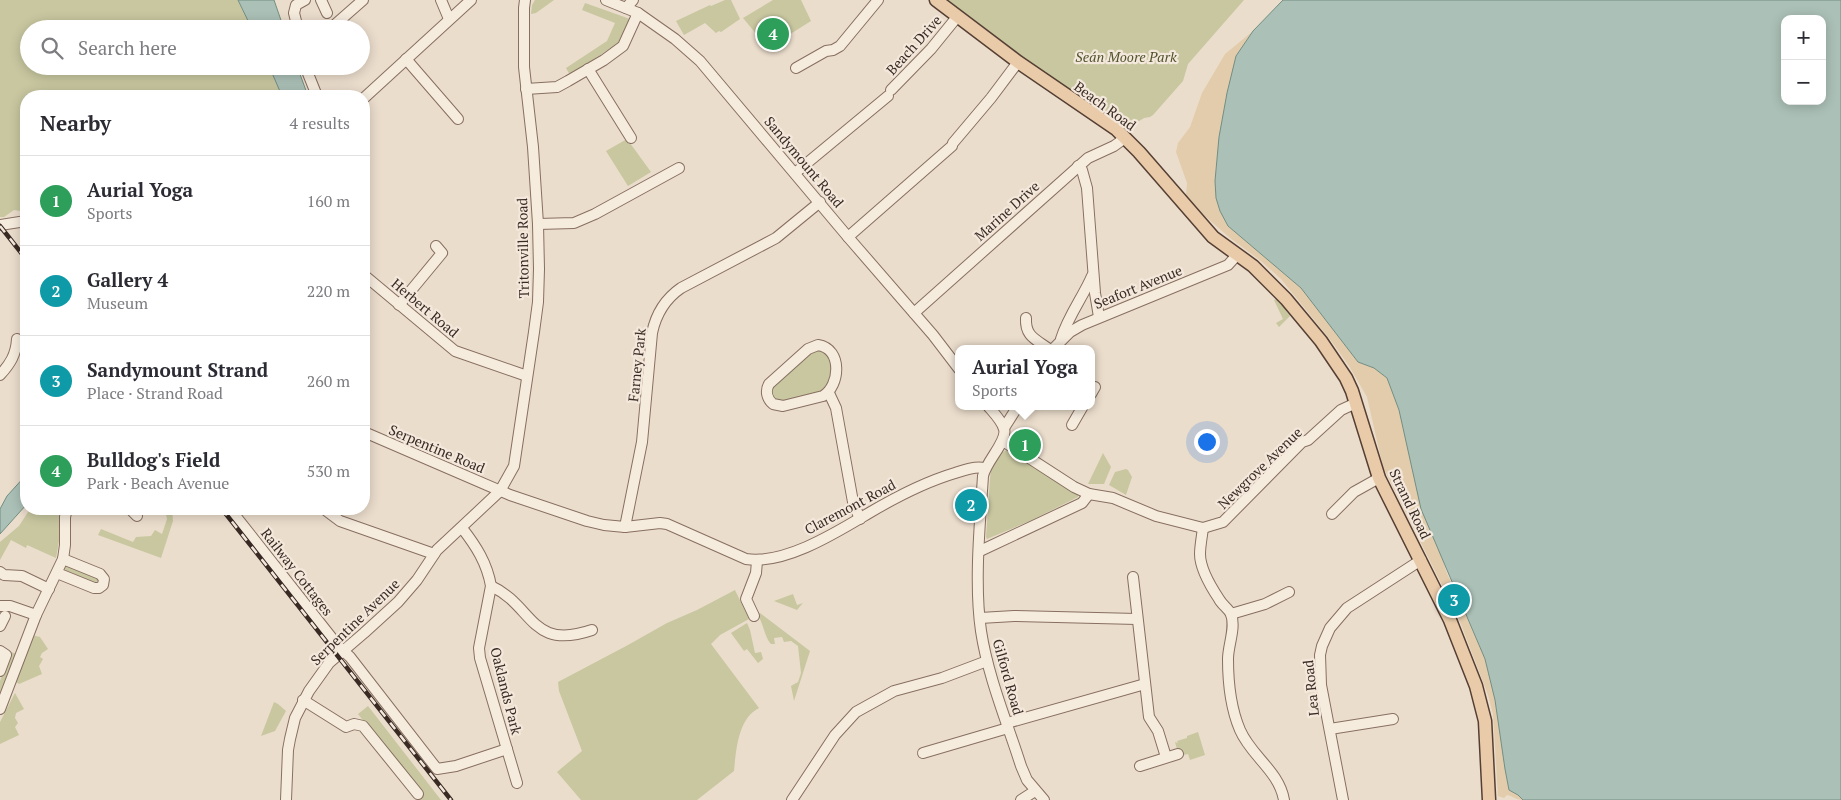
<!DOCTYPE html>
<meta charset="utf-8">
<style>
:root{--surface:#fff;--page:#f2f2f3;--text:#2b2b33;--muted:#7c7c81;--line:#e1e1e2;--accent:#d93025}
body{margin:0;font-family:"PT Serif",serif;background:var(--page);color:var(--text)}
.controls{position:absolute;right:15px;top:15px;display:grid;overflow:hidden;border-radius:10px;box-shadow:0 2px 12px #0003}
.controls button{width:45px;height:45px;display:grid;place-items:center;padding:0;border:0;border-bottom:1px solid var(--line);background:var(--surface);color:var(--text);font:25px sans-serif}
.you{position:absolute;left:1206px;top:441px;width:18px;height:18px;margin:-12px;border:4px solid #fff;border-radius:50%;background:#1a73e8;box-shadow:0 0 0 8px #1a73e833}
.badge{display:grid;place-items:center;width:32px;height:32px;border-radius:50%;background:var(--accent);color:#fff;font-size:16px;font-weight:700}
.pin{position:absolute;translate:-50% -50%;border:2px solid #fff;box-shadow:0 1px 5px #0006}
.popup{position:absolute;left:955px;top:345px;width:140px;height:65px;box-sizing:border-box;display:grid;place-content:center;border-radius:10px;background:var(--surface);filter:drop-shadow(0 1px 4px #0005);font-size:16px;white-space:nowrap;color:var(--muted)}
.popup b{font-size:19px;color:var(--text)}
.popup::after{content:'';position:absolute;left:50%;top:100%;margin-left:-10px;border:10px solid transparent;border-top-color:var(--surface)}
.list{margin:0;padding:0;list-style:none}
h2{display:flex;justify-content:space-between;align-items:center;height:65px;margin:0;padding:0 20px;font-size:21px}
h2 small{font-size:16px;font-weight:400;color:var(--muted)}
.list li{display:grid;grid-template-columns:32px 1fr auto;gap:15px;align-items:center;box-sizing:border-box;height:90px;padding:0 20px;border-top:1px solid var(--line)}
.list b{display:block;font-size:19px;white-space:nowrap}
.list p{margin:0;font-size:16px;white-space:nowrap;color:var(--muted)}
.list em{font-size:16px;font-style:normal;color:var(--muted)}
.icon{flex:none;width:28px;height:28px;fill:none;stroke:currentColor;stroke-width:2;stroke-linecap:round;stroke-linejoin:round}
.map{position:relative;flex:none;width:1841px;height:800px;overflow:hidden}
.search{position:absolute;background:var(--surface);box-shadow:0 2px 12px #0003;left:20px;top:20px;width:350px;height:55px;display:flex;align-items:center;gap:12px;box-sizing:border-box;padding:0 18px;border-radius:28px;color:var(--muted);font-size:19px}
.panel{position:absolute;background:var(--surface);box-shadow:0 2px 12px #0003;left:20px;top:90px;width:350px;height:425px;border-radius:20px}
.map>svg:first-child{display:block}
.green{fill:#c8c7a0}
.sand{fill:#e3ccac}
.water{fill:#abc0b7;stroke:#728e83;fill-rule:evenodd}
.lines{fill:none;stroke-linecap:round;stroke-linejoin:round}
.minor-casing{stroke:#876f61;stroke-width:12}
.major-casing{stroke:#553f34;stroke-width:15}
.minor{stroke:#f6ecde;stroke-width:10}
.major{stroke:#e9cba9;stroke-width:12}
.rail-casing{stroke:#392a23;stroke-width:4.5}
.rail{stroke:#f3e8db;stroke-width:2.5;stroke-dasharray:8;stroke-linecap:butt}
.labels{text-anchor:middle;stroke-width:4.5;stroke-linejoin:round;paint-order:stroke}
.street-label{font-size:14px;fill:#392a23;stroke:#f3e8db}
.park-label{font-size:14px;font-style:italic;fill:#4f532c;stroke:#f3e8db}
</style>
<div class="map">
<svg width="1841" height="800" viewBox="0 0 1841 800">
<rect width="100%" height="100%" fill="#ebddcc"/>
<!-- green -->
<g class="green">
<polygon points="0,0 238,0 252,29 29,29 29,66 269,66 282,96 26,96 26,212 14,210 4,217 0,217"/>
<polygon points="535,0 554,0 536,13 531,14 532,5"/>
<polygon points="725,0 731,0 740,19 721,32 719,31 716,33 705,23 684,35 676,21 710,5 711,6"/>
<polygon points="773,0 801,0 811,21 768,48 743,18"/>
<polygon points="948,0 1244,0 1188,64 1183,81 1153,115 1150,117 1144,118 1133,125 1121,118 1120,121 1040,70"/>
<polygon points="585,3 630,19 618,43 570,75 566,68 607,41 615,23 582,10"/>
<polygon points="627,139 651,172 628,186 606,151"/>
<polygon points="1277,299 1287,310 1286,311 1290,316 1279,327 1276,323 1283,319 1274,300"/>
<path d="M813,350H824C836,367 833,373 824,391L779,403L775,401L770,390L771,387Z"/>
<polygon points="1012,448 1078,494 1078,497 1032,520 987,539 986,537 991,465 1000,453"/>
<polygon points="1103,453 1111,467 1104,484 1088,484"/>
<polygon points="1126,469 1128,470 1132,477 1126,495 1109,485 1115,472"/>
<polygon points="30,509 55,509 59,511 59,541 56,558 27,545 26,548 11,540 0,560 0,542 19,526"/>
<polygon points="165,509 172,509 173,521 161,558 98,535 101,529 133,542 136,537 151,536 155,530 162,534 167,519"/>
<polygon points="67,565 96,576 98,581 94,583 66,571 64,568"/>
<path d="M735,590L749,619L720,635L711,644L759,708C738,718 736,751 734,771L697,800H581L557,772L582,751L559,691L558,682L628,645L667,623L697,610Z"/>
<polygon points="793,594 797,605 803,603 797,610 774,601"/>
<path d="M760,613L810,651L794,701L791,686L798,682L801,673L798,646L791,641L784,642L782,637L774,638L775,644H771C764,636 764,624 757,614Z"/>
<polygon points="747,623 750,630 755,653 761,652 763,659 758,663 747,649 744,651 731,633"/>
<polygon points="32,635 40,637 48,649 42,653 40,657 43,659 39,666 42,674 19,684 16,682"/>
<polygon points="11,652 17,654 0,697 0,681"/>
<polygon points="15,693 24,709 16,713 15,718 18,723 15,727 19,735 0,744 0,722"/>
<polygon points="274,702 278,704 286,711 275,731 261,736"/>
<polygon points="368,706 441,800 415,800 421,793 358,714"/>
<polygon points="1198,732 1205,755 1190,760 1188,754 1179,756 1175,742 1178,743 1177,741 1187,738 1187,736"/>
</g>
<!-- sand -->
<path class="sand" d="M1253,31L1236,56L1216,165V198L1220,211L1228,226L1301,288L1358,362L1374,368L1387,378L1399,410L1446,571L1485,659L1495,700L1505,769L1509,789L1518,795L1523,800C1516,800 1513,796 1507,795L1504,798L1498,796L1493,714L1488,695L1459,619L1383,467L1367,397L1349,366L1332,342L1281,279L1261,261L1230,238L1205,216L1186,195L1187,183L1176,152L1178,143L1190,127L1202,93L1225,54Z"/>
<!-- water -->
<g class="water">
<polygon points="238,0 274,0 284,29 252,29"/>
<path d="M1283,0H1841V800H1523L1518,795L1509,790L1505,769L1495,700L1485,659L1421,509L1399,410L1387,378L1374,368L1358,362L1301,288L1228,226L1220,211L1216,198L1215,181L1219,137L1227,93L1236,56L1253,31ZM1785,19H1822V101H1785Z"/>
<polygon points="269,66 297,66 308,96 282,96"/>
<polygon points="26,475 26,505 0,534 0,509 7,496"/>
</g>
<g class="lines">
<!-- minor casing -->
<g class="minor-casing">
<g id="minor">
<polyline points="321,0 327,13"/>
<polyline points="441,0 449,19"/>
<polyline points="606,0 638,13 675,39 700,61 848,237 933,335 959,369"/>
<polyline points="626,8 633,0"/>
<polyline points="298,29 294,13 296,5 305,0"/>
<polyline points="330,29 363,0"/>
<polyline points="406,59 458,119"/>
<polyline points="305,66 317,96"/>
<polyline points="796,68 826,51 833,50 840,46 878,0"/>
<polyline points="588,69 631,138"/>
<polyline points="526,89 557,87 568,81 604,60 623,46 638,13"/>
<polyline points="891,90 931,49 957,17"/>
<polyline points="364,98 471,0"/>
<polyline points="953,143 991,98 1018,62"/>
<polyline points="1078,166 1082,170 1087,188 1095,293 1099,317"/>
<polyline points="795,173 888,96"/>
<polyline points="538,224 574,223 595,214 679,168"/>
<polyline points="0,225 26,221"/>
<polyline points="848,237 952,146"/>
<polyline points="364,275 455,351 527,376"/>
<polyline points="399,305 442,253 436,246"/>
<polyline points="914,313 1088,158 1114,146 1125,138"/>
<path d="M1026,318C1025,336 1035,339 1049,349"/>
<path d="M1061,339C1068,316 1083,297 1092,276"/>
<path d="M818,345C843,349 840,386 823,396L783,406L773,404C767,399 765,391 769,384L808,349Z"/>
<polyline points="1053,349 1070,332 1082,325 1228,265 1237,255"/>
<path d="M0,375C10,364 16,355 17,339"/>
<polyline points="829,393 836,408 853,502 860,519"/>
<polyline points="1091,394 1095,387"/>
<path d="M988,406C994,413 1002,421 1004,429C1008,441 986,461 983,476C980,523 974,584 981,631C988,677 1007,722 1021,766L1027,780L1044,800"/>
<polyline points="1072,425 1083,406"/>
<polyline points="1004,428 1018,406"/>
<path d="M364,432L510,495L587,521L604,525L625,527L660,523L667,524L746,559C785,565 837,532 869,513C896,497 925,482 955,473C964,470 976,466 984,468"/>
<polyline points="1003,441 1074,487 1089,494 1113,498 1156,516 1203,528 1223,522 1302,442 1308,440 1341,410 1356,403"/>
<polyline points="130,509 137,516"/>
<polyline points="230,509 309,609 339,647 350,657 437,769 456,766 507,749"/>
<polyline points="324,509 340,521 434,554"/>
<polyline points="1332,514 1354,492 1379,478"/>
<path d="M625,527L642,442L652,333C656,314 665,299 681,288L776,238L820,202"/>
<path d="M462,528C476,546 487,563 491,586L479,648L480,658L517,783"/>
<path d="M1203,528C1202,536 1200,546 1200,554C1200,569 1211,587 1219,599C1222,605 1228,608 1231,614C1236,628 1228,645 1228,659C1228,682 1231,709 1240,730C1251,756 1279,771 1284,800"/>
<polyline points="980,551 1082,503 1089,494"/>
<polyline points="0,572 4,575 22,576 49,589"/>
<polyline points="57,573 94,588 99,588 103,585 104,579 100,574 63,559"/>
<polyline points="1133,577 1149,717 1158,731 1166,757"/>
<path d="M491,586C534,606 530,651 592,630"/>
<polyline points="0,606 10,606 36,615"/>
<polyline points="1231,614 1265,604 1289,592"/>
<polyline points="754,616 746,599 756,573 757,561"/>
<polyline points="980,618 1014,616 1137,619"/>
<polyline points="0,626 5,616"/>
<polyline points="0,651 6,655 0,671"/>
<polyline points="303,700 346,727 354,724 363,726 418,794"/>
<polyline points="0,709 36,615 63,559 65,545 65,517 67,509"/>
<polyline points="1007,723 1145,684"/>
<polyline points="1330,729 1393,719"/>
<polyline points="923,753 1008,728"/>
<polyline points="1140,766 1178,754"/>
<polyline points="286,800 288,750 290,739 295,718 309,691 329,663 364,633 398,602 417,580 437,550 500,491 514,466 534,332 538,302 539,269 538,224 533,147 524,67 524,8 525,0"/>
<polyline points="792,800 835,735 856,712 894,691 942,678 987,661"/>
<polyline points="1021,800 1035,791"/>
<polyline points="1343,800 1321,685 1320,655 1322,646 1330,628 1347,608 1421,560"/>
</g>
</g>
<!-- major casing -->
<g class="major-casing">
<polyline id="major" points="936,0 1018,62 1116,129 1139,152 1213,237 1253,266 1286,299 1321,341 1346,378 1352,391 1379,478 1450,620 1476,686 1485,721 1489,800"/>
</g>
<!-- minor -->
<use href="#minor" class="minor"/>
<!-- major -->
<use href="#major" class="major"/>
<!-- rail casing -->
<g class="rail-casing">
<g id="rail">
<polyline points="0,226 26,259"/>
<polyline points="222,509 451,800"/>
</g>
</g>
<!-- rail -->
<use href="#rail" class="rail"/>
</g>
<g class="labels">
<!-- street labels -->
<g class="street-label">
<text transform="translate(914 45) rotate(-48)" y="5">Beach Drive</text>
<text transform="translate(1105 106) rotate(36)" y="5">Beach Road</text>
<text transform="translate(804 162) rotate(50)" y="5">Sandymount Road</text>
<text transform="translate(1007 211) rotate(-42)" y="5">Marine Drive</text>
<text transform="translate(523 248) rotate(-91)" y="5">Tritonville Road</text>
<text transform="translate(1138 287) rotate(-22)" y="5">Seafort Avenue</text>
<text transform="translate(425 308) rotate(40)" y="5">Herbert Road</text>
<text transform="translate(637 365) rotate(-84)" y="5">Farney Park</text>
<text transform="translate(437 449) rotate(23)" y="5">Serpentine Road</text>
<text transform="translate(1260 468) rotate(-44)" y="5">Newgrove Avenue</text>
<text transform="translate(1410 504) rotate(64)" y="5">Strand Road</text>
<text transform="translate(850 507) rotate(-28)" y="5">Claremont Road</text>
<text transform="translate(297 572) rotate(52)" y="5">Railway Cottages</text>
<text transform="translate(355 622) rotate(-44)" y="5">Serpentine Avenue</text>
<text transform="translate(1008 677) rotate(74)" y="5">Gilford Road</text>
<text transform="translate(1311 688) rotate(-96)" y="5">Lea Road</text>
<text transform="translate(506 691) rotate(76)" y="5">Oaklands Park</text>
</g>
<!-- park labels -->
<g class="park-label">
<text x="1126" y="62">Seán Moore Park</text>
</g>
</g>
</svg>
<div class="controls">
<button>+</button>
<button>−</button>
</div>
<div class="you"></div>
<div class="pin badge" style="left:1025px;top:445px;background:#2e9e5b">1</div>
<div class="popup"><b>Aurial Yoga</b>Sports</div>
<div class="pin badge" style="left:971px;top:505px;background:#0f9aa8">2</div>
<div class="pin badge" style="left:1454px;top:600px;background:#0f9aa8">3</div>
<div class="pin badge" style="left:773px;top:34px;background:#2e9e5b">4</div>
<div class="search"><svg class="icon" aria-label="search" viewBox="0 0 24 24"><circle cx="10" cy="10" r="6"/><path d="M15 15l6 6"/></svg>Search here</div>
<section class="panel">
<h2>Nearby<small>4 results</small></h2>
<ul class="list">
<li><span class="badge" style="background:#2e9e5b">1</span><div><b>Aurial Yoga</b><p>Sports</p></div><em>160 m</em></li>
<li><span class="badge" style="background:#0f9aa8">2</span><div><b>Gallery 4</b><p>Museum</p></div><em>220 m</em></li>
<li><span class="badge" style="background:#0f9aa8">3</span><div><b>Sandymount Strand</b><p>Place · Strand Road</p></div><em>260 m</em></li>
<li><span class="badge" style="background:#2e9e5b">4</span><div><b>Bulldog's Field</b><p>Park · Beach Avenue</p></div><em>530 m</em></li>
</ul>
</section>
</div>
